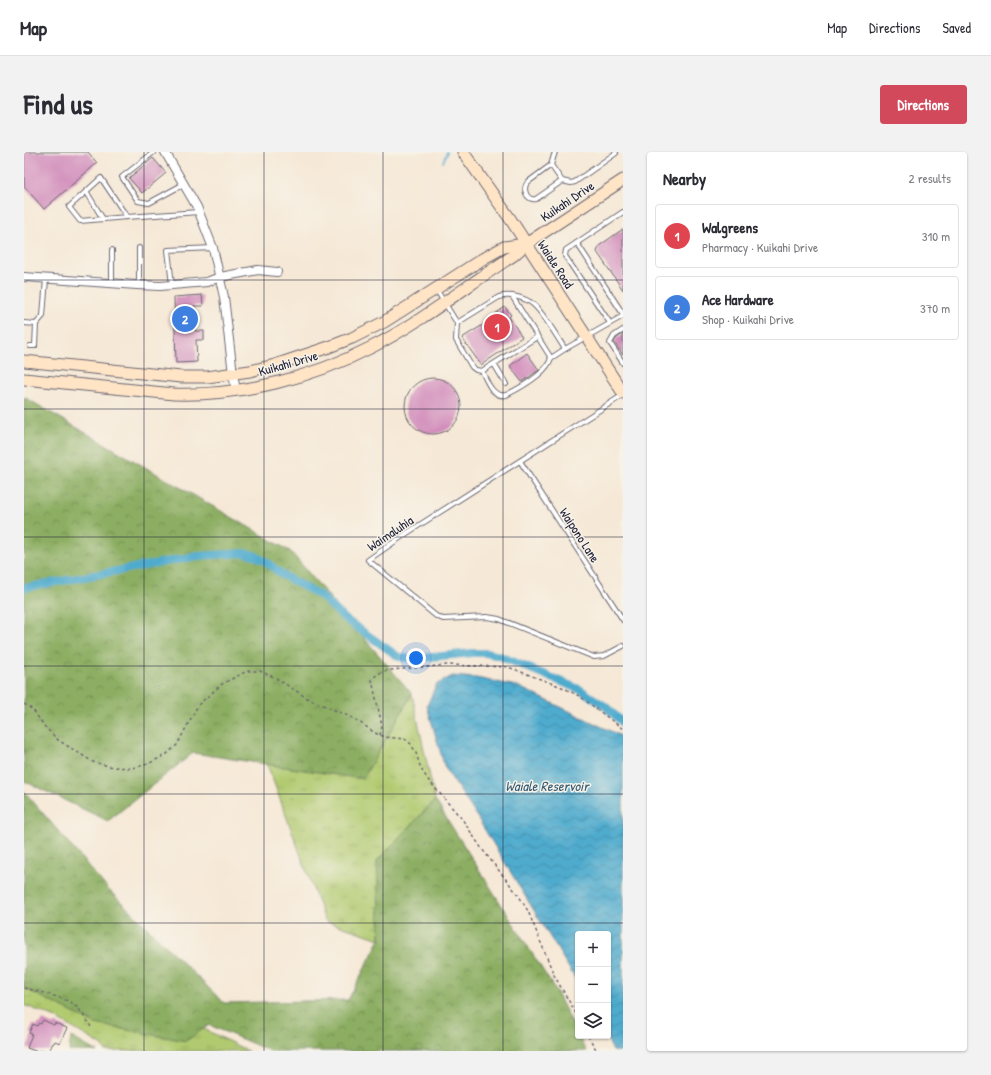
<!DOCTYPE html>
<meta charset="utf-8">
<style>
:root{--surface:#fff;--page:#f2f2f3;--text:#2b2b33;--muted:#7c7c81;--line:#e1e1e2;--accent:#d1495b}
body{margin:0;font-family:"Patrick Hand",sans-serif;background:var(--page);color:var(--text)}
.controls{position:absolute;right:12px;bottom:12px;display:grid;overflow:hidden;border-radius:4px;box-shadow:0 1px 3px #0004}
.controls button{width:36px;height:36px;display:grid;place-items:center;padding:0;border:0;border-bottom:1px solid var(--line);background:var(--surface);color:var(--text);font:20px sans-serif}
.you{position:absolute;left:392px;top:506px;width:14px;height:14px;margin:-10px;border:3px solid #fff;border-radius:50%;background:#1a73e8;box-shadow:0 0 0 6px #1a73e833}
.badge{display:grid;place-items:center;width:26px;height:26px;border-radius:50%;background:var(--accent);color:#fff;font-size:13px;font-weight:700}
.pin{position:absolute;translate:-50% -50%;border:2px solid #fff;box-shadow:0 1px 4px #0006}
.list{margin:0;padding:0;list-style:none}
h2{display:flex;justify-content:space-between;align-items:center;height:52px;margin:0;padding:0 16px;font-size:17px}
h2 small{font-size:13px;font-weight:400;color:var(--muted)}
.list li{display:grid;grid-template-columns:26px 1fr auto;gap:12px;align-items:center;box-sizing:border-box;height:64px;margin:0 8px 8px;padding:0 8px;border:1px solid var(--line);border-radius:4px}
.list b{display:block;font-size:15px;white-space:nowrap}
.list p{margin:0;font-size:13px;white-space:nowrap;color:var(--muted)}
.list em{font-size:13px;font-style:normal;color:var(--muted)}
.icon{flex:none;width:22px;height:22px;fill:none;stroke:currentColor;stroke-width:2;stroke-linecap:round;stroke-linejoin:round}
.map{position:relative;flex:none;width:599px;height:899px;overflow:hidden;border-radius:4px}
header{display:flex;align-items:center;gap:24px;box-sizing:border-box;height:56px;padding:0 20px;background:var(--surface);border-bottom:1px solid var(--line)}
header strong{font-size:19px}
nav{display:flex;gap:22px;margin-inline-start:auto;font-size:14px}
.intro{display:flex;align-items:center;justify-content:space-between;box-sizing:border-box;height:96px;padding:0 24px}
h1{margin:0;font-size:28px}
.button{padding:10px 18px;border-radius:4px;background:var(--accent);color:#fff;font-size:14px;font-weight:700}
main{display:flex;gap:24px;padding:0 24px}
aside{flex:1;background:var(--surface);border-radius:4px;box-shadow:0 1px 3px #0004}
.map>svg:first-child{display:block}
.grass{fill:url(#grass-tufts);stroke:#6a7656}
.forest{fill:url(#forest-crowns);stroke:#57684e}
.water{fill:url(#water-waves);stroke:#396684}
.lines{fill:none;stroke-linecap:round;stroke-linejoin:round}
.stream{stroke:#50abce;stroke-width:2}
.canal{stroke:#50abce;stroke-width:8}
.building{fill:#d28dbc}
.lane-casing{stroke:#6c6771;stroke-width:6}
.street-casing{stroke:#6c6771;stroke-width:10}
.secondary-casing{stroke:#6c6771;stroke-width:13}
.path{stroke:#6c6771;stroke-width:1.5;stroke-dasharray:3 3;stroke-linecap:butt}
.lane{stroke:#fff;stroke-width:4}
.street{stroke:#fff;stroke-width:8}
.secondary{stroke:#ffe4c6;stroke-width:11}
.grid{fill:none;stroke:#22223b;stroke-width:1;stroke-opacity:0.55}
.labels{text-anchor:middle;stroke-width:3;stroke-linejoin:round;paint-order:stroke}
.street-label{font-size:13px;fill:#22223b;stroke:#f7f3e8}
.water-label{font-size:14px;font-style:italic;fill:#345976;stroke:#f7f3e8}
</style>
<header>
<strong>Map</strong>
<nav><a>Map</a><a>Directions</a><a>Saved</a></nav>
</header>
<div class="intro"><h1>Find us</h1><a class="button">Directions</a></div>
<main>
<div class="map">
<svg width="599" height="899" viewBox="0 0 599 899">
<defs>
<pattern id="grass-tufts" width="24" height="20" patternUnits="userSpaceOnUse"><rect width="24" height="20" fill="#b1ca70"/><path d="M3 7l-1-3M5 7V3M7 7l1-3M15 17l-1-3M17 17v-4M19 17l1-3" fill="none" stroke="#98ad62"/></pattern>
<pattern id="forest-crowns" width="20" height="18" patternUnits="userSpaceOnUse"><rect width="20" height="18" fill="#8cae62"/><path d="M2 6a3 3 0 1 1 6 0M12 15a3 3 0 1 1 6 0" fill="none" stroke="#728d52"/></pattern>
<pattern id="water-waves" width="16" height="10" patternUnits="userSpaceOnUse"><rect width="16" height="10" fill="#50abce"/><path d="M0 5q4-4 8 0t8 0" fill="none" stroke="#428ba8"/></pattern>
</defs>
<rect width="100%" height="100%" fill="#f7f3e8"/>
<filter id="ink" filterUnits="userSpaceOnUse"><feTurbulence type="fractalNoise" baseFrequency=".025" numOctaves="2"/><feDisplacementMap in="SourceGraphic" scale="8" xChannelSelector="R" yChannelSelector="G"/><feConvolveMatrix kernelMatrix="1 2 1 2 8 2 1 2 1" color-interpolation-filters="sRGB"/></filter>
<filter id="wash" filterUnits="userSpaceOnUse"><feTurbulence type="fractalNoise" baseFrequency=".012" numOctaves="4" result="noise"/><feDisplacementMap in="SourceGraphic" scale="16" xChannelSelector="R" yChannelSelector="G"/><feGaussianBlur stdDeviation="0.9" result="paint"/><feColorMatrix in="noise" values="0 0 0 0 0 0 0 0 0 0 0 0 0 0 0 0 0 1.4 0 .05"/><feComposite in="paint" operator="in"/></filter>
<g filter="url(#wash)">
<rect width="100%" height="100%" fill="#f6e8d6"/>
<!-- grass -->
<g class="grass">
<polygon points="388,542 411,648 353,709 356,787 301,769 243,612 339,626"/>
<polygon points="0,815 166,870 224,899 81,899 79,894 32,866 0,853"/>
</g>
<!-- forest -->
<g class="forest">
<polygon points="0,245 266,399 388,542 339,627 169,601 84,669 0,629"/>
<polygon points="0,639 83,736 200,851 324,848 356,787 353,709 411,648 532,839 562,899 246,899 185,873 162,889 71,872 0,836"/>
<polygon points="47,885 71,899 74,899 45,899"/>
</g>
<!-- water -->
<polygon class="water" points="428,524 452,526 493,534 599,585 599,899 589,899 582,884 584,884 584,782 554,782 554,831 450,660 421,616 403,554 412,533"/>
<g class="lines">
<!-- stream -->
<polyline class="stream" points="419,10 423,0"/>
<!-- canal -->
<polyline class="canal" points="0,436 174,404 220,401 230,403 241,409 260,424 297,444 321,467 375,505 388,507 448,501 462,501 476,504 557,538 581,554 599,571"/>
</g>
<g id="blocks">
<!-- building -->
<g class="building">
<polygon points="0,0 64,0 73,11 20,57 0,34"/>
<polygon points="129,6 142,21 118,41 105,26"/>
<polygon points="599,77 599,138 573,100 575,94"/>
<polygon points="178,143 179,154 170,154 171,179 180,179 180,188 172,188 173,210 152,211 150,145"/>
<polygon points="481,155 487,163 485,165 498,185 457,213 438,186 473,164 471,162"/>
<polygon points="599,182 599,203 590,190 593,186"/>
<polygon points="503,201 515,218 498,230 486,214"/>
<circle cx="409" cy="254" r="28"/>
<polygon points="19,868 30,873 31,871 43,876 36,891 31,889 30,891 29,891 25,899 11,899 3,896 8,882 5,881 9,872 13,874 15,871 17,872"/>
</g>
</g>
</g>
<g filter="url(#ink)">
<use href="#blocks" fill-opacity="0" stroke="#6c6771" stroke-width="1"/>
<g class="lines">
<!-- lane casing -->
<g class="lane-casing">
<g id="lane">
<polyline points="130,0 98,25 114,49 125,51 160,32"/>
<path d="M527,13L538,29L512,47C502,49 498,36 504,30L527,13L531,0"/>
<polyline points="538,29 547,31 551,30 592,1"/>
<polyline points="62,39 79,67"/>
<polyline points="103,65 77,26 45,55 56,69 103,65 175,60"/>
<polyline points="553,91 599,162"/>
<polyline points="115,96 115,133"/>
<polyline points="88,131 88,98"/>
<polyline points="148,133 144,98 189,96"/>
<polyline points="412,137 433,171 432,188 448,215 452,218 458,219 513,185"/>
<polyline points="488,144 527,206 541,197"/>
<polyline points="0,171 12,172 19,164 22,127"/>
<path d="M433,171L475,145C486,142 501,145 510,153C520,162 533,185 541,197L599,164"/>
<polyline points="586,171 541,104 542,98 599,60"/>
<polyline points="599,178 590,184 586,191 599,211"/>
<polyline points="6,194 11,194 12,172"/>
<polyline points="470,212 482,232"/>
<path d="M458,219C463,230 469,246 482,243C496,236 523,221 527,206"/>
<polyline points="599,243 383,381 344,408 412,464 419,467 463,465 475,467 570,505 580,504 599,494"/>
<polyline points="496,309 599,468"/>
</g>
</g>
<!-- street casing -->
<g class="street-casing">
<g id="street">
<polyline points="141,0 173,55 189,96 200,145 209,222 212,239"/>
<polyline points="0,125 113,133 136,134 183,130 196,125 234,118 253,120"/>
</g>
</g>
<!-- secondary casing -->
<g class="secondary-casing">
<g id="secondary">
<polyline points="439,0 487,68 599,241"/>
<polyline points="0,209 157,225 183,225 226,219 251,213 305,195 328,186 360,170 460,106 480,95 502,92"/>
<path d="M0,227L150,242C217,244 288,226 348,195C397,170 444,133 490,103L502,92L599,28"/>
</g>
</g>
<!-- path -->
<g class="path">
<polyline points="0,552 9,558 21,575 34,588 69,610 89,615 108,616 124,612 143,602 153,593 174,553 198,532 223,519 236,519 252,526 283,546 331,567 351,581 361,585 381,587 387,592 392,601 397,617 405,629 438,667 458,697 495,744 504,759 530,823 554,865"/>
<path d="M356,583L358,574L348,528C353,521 358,519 367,518L424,513L484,515L538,535L557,545L599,577"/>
<path d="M0,836C13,839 37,845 48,851C56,856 62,867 67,875"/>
<polyline points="564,884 573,899"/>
</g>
<!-- lane -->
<use href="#lane" class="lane"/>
<!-- street -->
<use href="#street" class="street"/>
<!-- secondary -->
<use href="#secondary" class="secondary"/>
</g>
</g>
<!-- grid -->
<path class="grid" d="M120,0V899M240,0V899M359,0V899M479,0V899M0,128H599M0,257H599M0,385H599M0,514H599M0,642H599M0,771H599"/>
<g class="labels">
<!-- street labels -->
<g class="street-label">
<text transform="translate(543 49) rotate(-34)" y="5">Kuikahi Drive</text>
<text transform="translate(532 112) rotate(57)" y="5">Waiale Road</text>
<text transform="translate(264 211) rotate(-16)" y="5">Kuikahi Drive</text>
<text transform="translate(366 381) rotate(-34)" y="5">Waimaluhia</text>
<text transform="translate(556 383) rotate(57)" y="5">Waipono Lane</text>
</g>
<!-- water labels -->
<g class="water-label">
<text x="523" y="639">Waiale Reservoir</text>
</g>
</g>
</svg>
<div class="controls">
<button>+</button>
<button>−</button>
<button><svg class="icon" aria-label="layers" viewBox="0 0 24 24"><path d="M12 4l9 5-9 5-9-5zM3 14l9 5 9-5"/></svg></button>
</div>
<div class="you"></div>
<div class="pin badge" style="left:473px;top:175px;background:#e0444e">1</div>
<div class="pin badge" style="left:161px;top:167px;background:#3f7fe0">2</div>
</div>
<aside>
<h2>Nearby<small>2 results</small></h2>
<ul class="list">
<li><span class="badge" style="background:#e0444e">1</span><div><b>Walgreens</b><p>Pharmacy · Kuikahi Drive</p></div><em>310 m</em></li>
<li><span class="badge" style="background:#3f7fe0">2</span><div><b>Ace Hardware</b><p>Shop · Kuikahi Drive</p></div><em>370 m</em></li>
</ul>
</aside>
</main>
